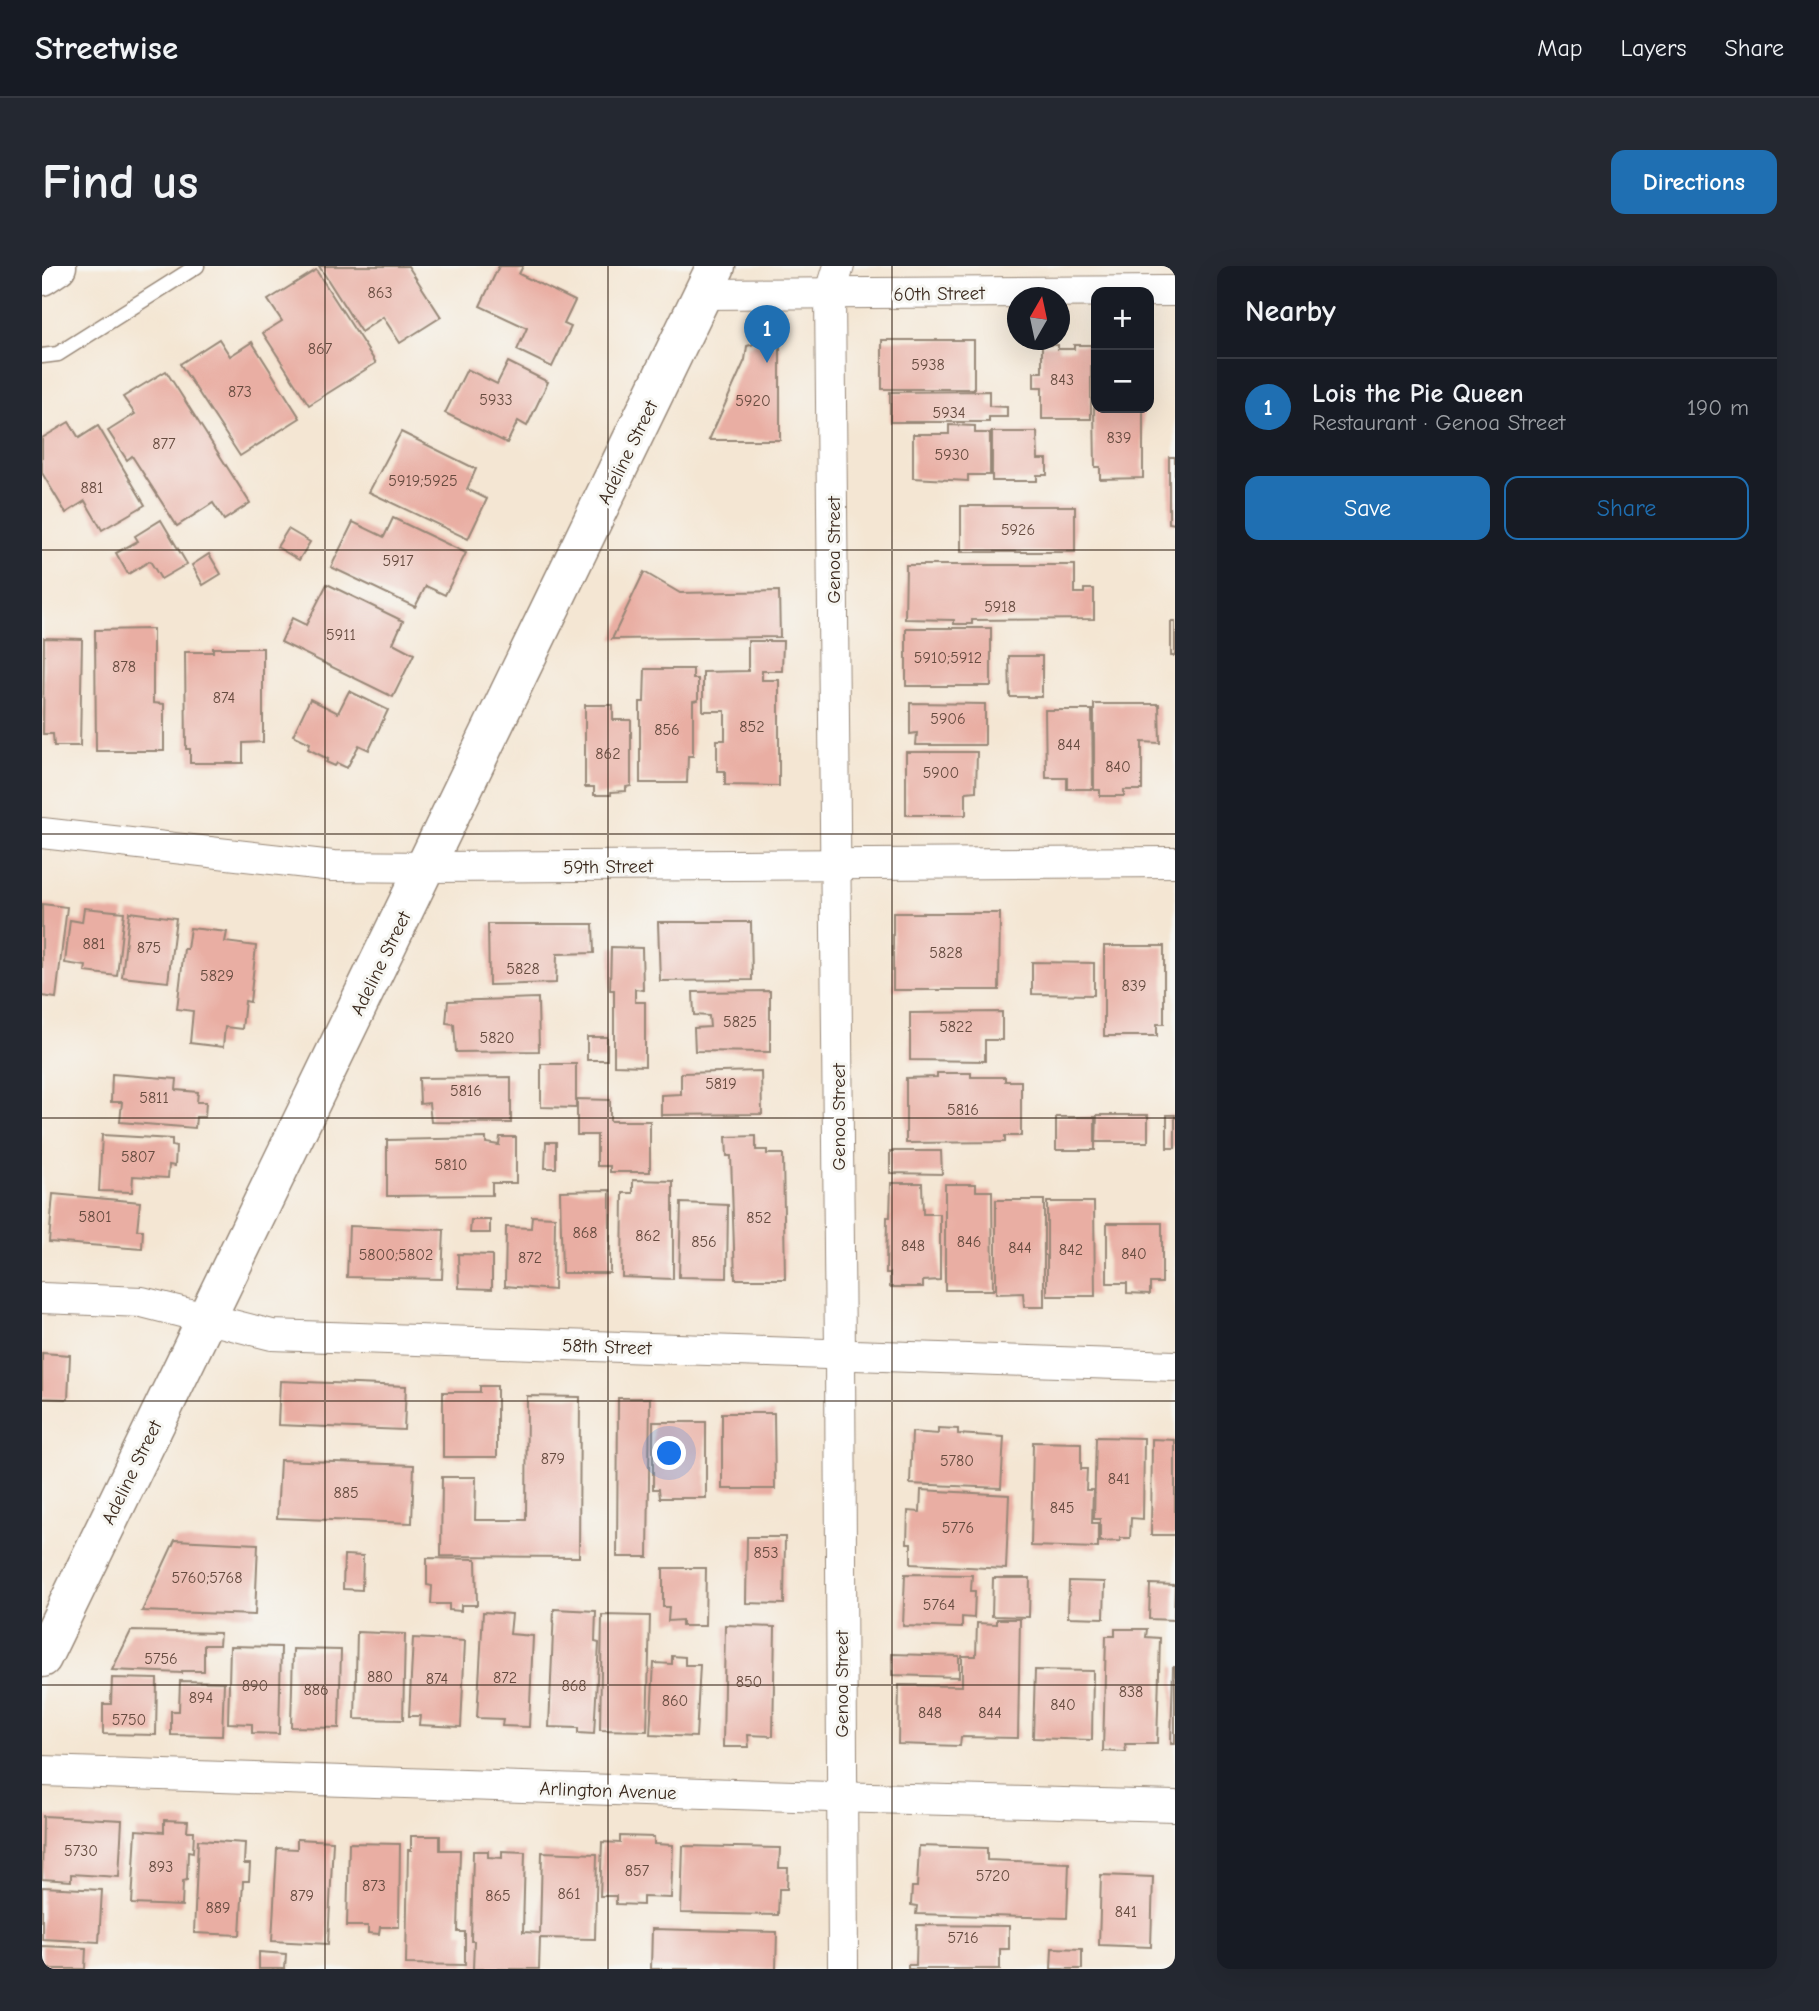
<!DOCTYPE html>
<meta charset="utf-8">
<style>
:root{--surface:#171b24;--page:#242831;--text:#f1f3f6;--muted:#9ea1a6;--line:#363941;--accent:#1f6fb2}
body{margin:0;font-family:"Comic Neue",sans-serif;background:var(--page);color:var(--text)}
.controls{position:absolute;right:21px;top:21px;display:grid;overflow:hidden;border-radius:14px;box-shadow:0 7px 28px #0002}
.controls button{width:63px;height:63px;display:grid;place-items:center;padding:0;border:0;border-bottom:2px solid var(--line);background:var(--surface);color:var(--text);font:35px sans-serif}
.compass{position:absolute;left:965px;top:21px;width:63px;height:63px;border-radius:50%;background:var(--surface);box-shadow:0 7px 28px #0002;rotate:9deg}
.you{position:absolute;left:628px;top:1188px;width:24px;height:24px;margin:-18px;border:5px solid #fff;border-radius:50%;background:#1a73e8;box-shadow:0 0 0 10px #1a73e833}
.badge{display:grid;place-items:center;width:46px;height:46px;border-radius:50%;background:var(--accent);color:#fff;font-size:23px;font-weight:700}
.pin{position:absolute;translate:-50% -58px;filter:drop-shadow(0 2px 4px #0008)}
.pin::after{content:'';position:absolute;top:37px;width:24px;height:21px;background:inherit;clip-path:polygon(0 0,100% 0,50% 100%)}
.list{margin:0;padding:0;list-style:none}
h2{display:flex;justify-content:space-between;align-items:center;height:91px;margin:0;padding:0 28px;font-size:30px}
h2 small{font-size:23px;font-weight:400;color:var(--muted)}
.list li{display:grid;grid-template-columns:46px 1fr auto;gap:21px;align-items:center;box-sizing:border-box;height:98px;padding:0 28px;border-top:2px solid var(--line)}
.list b{display:block;font-size:26px;white-space:nowrap}
.list p{margin:0;font-size:23px;white-space:nowrap;color:var(--muted)}
.list em{font-size:23px;font-style:normal;color:var(--muted)}
.actions{display:flex;gap:14px;padding:21px 28px}
.actions a{flex:1;padding:16px 0;border:2px solid var(--accent);border-radius:14px;text-align:center;font-size:24px;color:var(--accent)}
.actions .main{background:var(--accent);color:#fff}
.map{position:relative;flex:none;width:1133px;height:1703px;overflow:hidden;border-radius:14px}
header{display:flex;align-items:center;gap:42px;box-sizing:border-box;height:98px;padding:0 35px;background:var(--surface);border-bottom:2px solid var(--line)}
header strong{font-size:33px}
nav{display:flex;gap:38px;margin-inline-start:auto;font-size:24px}
.intro{display:flex;align-items:center;justify-content:space-between;box-sizing:border-box;height:168px;padding:0 42px}
h1{margin:0;font-size:49px}
.button{padding:18px 32px;border-radius:14px;background:var(--accent);color:#fff;font-size:24px;font-weight:700}
main{display:flex;gap:42px;padding:0 42px}
aside{flex:1;background:var(--surface);border-radius:14px;box-shadow:0 7px 28px #0002}
.map>svg:first-child{display:block}
.building{fill:#e9aea3}
.lines{fill:none;stroke-linecap:round;stroke-linejoin:round}
.lane-casing{stroke:#988878;stroke-width:17}
.street-casing{stroke:#988878;stroke-width:32}
.secondary-casing{stroke:#988878;stroke-width:41}
.lane{stroke:#fff;stroke-width:14}
.street{stroke:#fff;stroke-width:30}
.secondary{stroke:#fff;stroke-width:38}
.grid{fill:none;stroke:#3b2a1e;stroke-width:2;stroke-opacity:0.55}
.labels{text-anchor:middle;stroke-width:6;stroke-linejoin:round;paint-order:stroke}
.number-label{font-size:16px;fill:#664b3f}
.street-label{font-size:19px;fill:#3b2a1e;stroke:#f6f6f2}
</style>
<header>
<strong>Streetwise</strong>
<nav><a>Map</a><a>Layers</a><a>Share</a></nav>
</header>
<div class="intro"><h1>Find us</h1><a class="button">Directions</a></div>
<main>
<div class="map">
<svg width="1133" height="1703" viewBox="0 0 1133 1703">
<rect width="100%" height="100%" fill="#f6f6f2"/>
<filter id="ink" filterUnits="userSpaceOnUse"><feTurbulence type="fractalNoise" baseFrequency=".0143" numOctaves="2"/><feDisplacementMap in="SourceGraphic" scale="14" xChannelSelector="R" yChannelSelector="G"/><feConvolveMatrix kernelMatrix="1 2 1 2 8 2 1 2 1" color-interpolation-filters="sRGB"/></filter>
<filter id="wash" filterUnits="userSpaceOnUse"><feTurbulence type="fractalNoise" baseFrequency=".00686" numOctaves="4" result="noise"/><feDisplacementMap in="SourceGraphic" scale="28" xChannelSelector="R" yChannelSelector="G"/><feGaussianBlur stdDeviation="1.57" result="paint"/><feColorMatrix in="noise" values="0 0 0 0 0 0 0 0 0 0 0 0 0 0 0 0 0 1.4 0 .05"/><feComposite in="paint" operator="in"/></filter>
<g filter="url(#wash)">
<rect width="100%" height="100%" fill="#f4e6d3"/>
<g id="blocks">
<!-- building -->
<g class="building">
<polygon points="277,0 366,0 399,51 358,77 341,51 319,66"/>
<polygon points="457,0 481,0 477,8 533,35 522,58 529,61 510,101 475,84 485,62 438,40"/>
<polygon points="274,4 334,97 267,139 221,67 240,55 226,34"/>
<polygon points="177,73 188,90 210,76 258,152 198,190 138,98"/>
<rect x="840" y="74" width="92" height="49"/>
<polygon points="715,77 738,80 738,174 667,174 703,94 705,80"/>
<polygon points="1000,79 1016,79 1016,83 1032,83 1032,79 1049,79 1049,153 1000,153 1000,121 992,121 992,106 1000,106"/>
<polygon points="466,96 506,116 485,160 476,155 465,177 403,147 425,103 455,118"/>
<polygon points="124,105 208,237 182,254 171,237 135,260 90,190 85,194 66,165 93,148 81,131"/>
<polygon points="947,125 947,140 965,141 965,151 947,151 947,156 848,156 848,126"/>
<polygon points="1052,142 1101,142 1101,212 1058,213 1058,201 1053,201"/>
<polygon points="27,156 37,172 56,160 103,239 60,264 43,235 24,247 0,207 0,172"/>
<polygon points="907,159 933,160 933,167 948,167 948,209 926,209 926,215 871,212 871,168 907,168"/>
<polygon points="359,166 434,203 425,223 445,233 426,273 327,226"/>
<polygon points="950,166 995,166 996,193 1005,193 1005,209 995,209 995,215 950,215"/>
<polygon points="1127,191 1133,191 1133,258 1127,257"/>
<rect x="919" y="240" width="114" height="46"/>
<polygon points="351,252 424,287 403,329 384,320 373,341 289,301 311,256 342,271"/>
<polygon points="119,254 145,298 119,313 108,295 86,308 74,287 96,275 93,270"/>
<polygon points="246,263 268,276 257,294 235,281"/>
<polygon points="167,288 179,308 161,319 150,299"/>
<polygon points="864,299 1033,299 1033,327 1042,327 1042,323 1052,323 1052,353 930,354 930,358 912,358 912,354 863,353"/>
<polygon points="602,306 638,327 737,325 738,371 570,373"/>
<polygon points="285,318 361,355 351,377 372,388 351,431 239,376 250,352 264,359"/>
<rect x="1129" y="356" width="4" height="34"/>
<rect x="864" y="362" width="85" height="58"/>
<polygon points="111,363 111,437 122,438 122,485 54,485 53,364"/>
<polygon points="2,372 40,373 38,480 12,480 11,468 1,468"/>
<polygon points="706,375 741,375 740,405 720,405 720,414 737,414 737,520 683,519 683,505 675,505 675,474 683,474 683,445 661,445 661,406 706,405"/>
<polygon points="171,382 221,382 221,476 201,477 201,497 148,497 148,483 144,483 143,386 171,386"/>
<polygon points="967,390 1000,390 1000,431 968,431"/>
<polygon points="603,403 651,403 651,413 656,413 656,434 651,435 651,490 646,490 645,517 598,517 598,436 602,436"/>
<polygon points="307,425 346,444 327,484 317,479 305,502 295,497 293,500 284,496 286,493 266,483 268,477 251,469 268,433 296,447"/>
<polygon points="868,437 943,438 943,479 874,479 875,467 868,468"/>
<polygon points="1052,438 1117,438 1118,477 1100,476 1100,524 1082,524 1082,530 1058,530 1058,524 1052,524"/>
<polygon points="543,439 571,439 571,454 589,454 589,520 584,521 584,525 569,526 569,529 552,529 552,521 543,521"/>
<polygon points="1003,444 1050,444 1051,523 1025,523 1025,512 1004,512"/>
<polygon points="864,486 935,486 934,525 924,526 924,549 864,549"/>
<polygon points="0,638 25,641 14,732 0,730"/>
<polygon points="42,642 82,646 75,710 43,706 44,700 23,697 28,654 40,656"/>
<polygon points="87,646 134,652 126,716 80,711"/>
<polygon points="851,647 958,647 957,724 851,724"/>
<polygon points="616,656 709,656 710,714 618,715"/>
<polygon points="446,658 551,658 552,687 515,688 514,717 447,719"/>
<polygon points="148,662 185,666 183,676 214,680 208,736 203,735 200,763 183,761 181,781 148,777 151,745 135,743 142,683 145,683"/>
<polygon points="1062,680 1122,680 1122,758 1115,758 1115,770 1062,770"/>
<polygon points="569,681 600,682 601,724 593,723 593,736 603,736 603,800 572,799 572,724 568,724"/>
<polygon points="990,696 1052,697 1052,729 990,728"/>
<polygon points="728,725 728,786 653,785 652,762 668,761 667,750 652,749 651,726"/>
<polygon points="496,732 497,785 414,786 412,758 404,757 406,735"/>
<polygon points="960,746 960,774 943,774 943,795 868,794 868,747"/>
<rect x="545" y="771" width="20" height="23"/>
<polygon points="499,798 534,798 534,842 499,841"/>
<polygon points="719,805 720,848 619,849 619,829 639,828 639,807"/>
<polygon points="895,807 929,807 929,811 963,811 963,815 979,815 979,870 963,870 963,876 864,877 864,812 895,811"/>
<polygon points="70,808 135,813 134,824 156,826 155,836 164,836 163,851 154,851 153,862 78,856 80,836 69,836"/>
<polygon points="469,811 469,857 389,856 387,837 378,838 377,812"/>
<polygon points="535,833 568,834 568,855 608,855 608,906 568,906 568,900 555,900 555,869 535,869"/>
<polygon points="1055,849 1106,849 1106,876 1054,876"/>
<rect x="1125" y="849" width="8" height="33"/>
<rect x="1014" y="851" width="39" height="33"/>
<polygon points="60,869 130,873 130,880 134,881 133,900 127,899 126,912 91,910 90,926 57,925"/>
<polygon points="714,870 714,884 725,884 725,888 741,888 743,1013 693,1013 689,890 685,890 684,871"/>
<polygon points="458,871 474,871 474,917 450,917 450,929 345,930 345,874 444,872 444,877 457,879"/>
<polygon points="504,876 514,876 514,902 503,902"/>
<polygon points="848,885 899,885 900,908 848,907"/>
<polygon points="591,914 631,915 631,1013 580,1011 581,927 591,927"/>
<polygon points="849,917 880,917 881,948 898,948 898,1014 881,1015 881,1021 848,1021 848,1007 844,1007 845,951 848,951"/>
<polygon points="903,918 934,918 934,925 950,925 951,1024 903,1024"/>
<polygon points="568,924 568,1007 520,1007 518,925"/>
<polygon points="11,928 98,936 95,964 101,964 100,983 7,976"/>
<polygon points="954,934 1002,934 1002,1041 982,1041 981,1027 954,1028"/>
<polygon points="1005,936 1052,936 1053,1030 1005,1030"/>
<polygon points="639,937 686,939 685,1012 637,1011"/>
<polygon points="490,950 513,951 512,1024 463,1020 464,961 489,962"/>
<polygon points="429,954 448,954 448,967 428,967"/>
<polygon points="1065,957 1120,957 1120,1017 1108,1017 1108,1028 1085,1027 1085,1017 1065,1017"/>
<polygon points="307,960 402,964 400,1013 305,1011"/>
<polygon points="416,988 450,989 450,1023 417,1022"/>
<polygon points="0,1087 28,1089 26,1133 0,1132"/>
<polygon points="238,1115 364,1120 362,1164 236,1159"/>
<polygon points="438,1120 455,1120 455,1191 401,1191 401,1126 438,1126"/>
<polygon points="485,1130 538,1131 537,1291 399,1290 400,1211 434,1211 433,1254 484,1254"/>
<polygon points="576,1132 608,1132 606,1291 575,1291"/>
<polygon points="680,1147 732,1147 733,1223 680,1223"/>
<polygon points="611,1156 664,1156 664,1232 618,1232 617,1223 611,1223"/>
<polygon points="896,1162 916,1163 916,1168 962,1171 959,1222 868,1218 870,1166 896,1168"/>
<polygon points="1054,1171 1102,1172 1101,1253 1089,1252 1088,1272 1078,1272 1078,1275 1058,1276 1058,1253 1052,1253"/>
<polygon points="1110,1173 1133,1174 1133,1269 1109,1269"/>
<polygon points="991,1176 1039,1177 1039,1203 1045,1203 1044,1224 1051,1224 1050,1257 1056,1257 1056,1282 989,1280"/>
<polygon points="238,1194 372,1199 370,1257 235,1252"/>
<polygon points="879,1224 967,1229 964,1303 869,1298 869,1277 865,1277 866,1245 878,1246"/>
<polygon points="705,1271 743,1271 742,1338 704,1337"/>
<polygon points="133,1274 216,1278 213,1349 100,1345"/>
<polygon points="302,1289 321,1290 320,1324 301,1323"/>
<polygon points="385,1292 434,1293 435,1339 419,1339 419,1345 407,1344 407,1338 389,1338 390,1320 385,1319"/>
<polygon points="621,1302 664,1302 663,1360 640,1360 640,1354 626,1355 627,1341 621,1341"/>
<polygon points="863,1308 930,1309 929,1325 933,1325 932,1352 920,1351 920,1362 861,1360"/>
<polygon points="951,1312 988,1312 987,1351 950,1350"/>
<polygon points="1027,1315 1063,1316 1062,1352 1026,1351"/>
<polygon points="1108,1318 1133,1319 1132,1354 1107,1353"/>
<polygon points="512,1343 554,1345 553,1376 557,1377 552,1468 536,1467 536,1462 507,1461"/>
<polygon points="441,1346 470,1348 468,1368 491,1370 487,1461 460,1460 461,1453 435,1452"/>
<polygon points="560,1349 608,1350 605,1465 558,1464"/>
<polygon points="955,1353 978,1353 976,1472 919,1471 918,1480 856,1478 857,1419 920,1420 920,1390 934,1390 935,1357 955,1358"/>
<polygon points="683,1359 733,1361 731,1470 706,1469 707,1481 681,1481"/>
<polygon points="1073,1363 1105,1363 1104,1371 1118,1372 1115,1478 1083,1478 1084,1486 1061,1485 1064,1370 1073,1370"/>
<polygon points="89,1365 178,1367 177,1379 162,1379 162,1405 140,1405 140,1407 70,1404"/>
<polygon points="315,1366 363,1368 361,1454 313,1453"/>
<polygon points="371,1372 423,1375 419,1461 377,1459 378,1450 367,1450"/>
<polygon points="188,1380 239,1381 237,1468 210,1467 210,1458 186,1457"/>
<polygon points="251,1383 299,1384 297,1462 249,1461"/>
<polygon points="850,1388 917,1390 917,1411 850,1409"/>
<polygon points="630,1390 643,1391 643,1399 658,1399 654,1471 608,1469 612,1397 630,1398"/>
<polygon points="1131,1401 1133,1401 1133,1478 1129,1478"/>
<polygon points="993,1404 1051,1405 1050,1474 991,1472"/>
<polygon points="70,1412 115,1413 114,1469 61,1468 61,1438 69,1438"/>
<polygon points="138,1415 182,1416 180,1470 129,1469 129,1445 137,1445"/>
<polygon points="1,1550 80,1554 77,1611 29,1608 29,1615 0,1613"/>
<polygon points="122,1554 146,1555 145,1565 152,1565 151,1586 146,1585 145,1614 141,1615 140,1640 90,1638 94,1564 122,1566"/>
<polygon points="369,1570 398,1570 398,1584 418,1584 416,1666 423,1666 423,1699 364,1698 366,1584 369,1584"/>
<polygon points="578,1570 612,1571 612,1578 631,1579 629,1632 601,1631 601,1639 574,1638 574,1630 558,1630 560,1576 578,1577"/>
<polygon points="255,1573 291,1575 286,1678 230,1675 235,1582 255,1583"/>
<polygon points="156,1574 203,1577 202,1598 208,1598 207,1615 201,1615 198,1669 152,1667"/>
<polygon points="307,1577 358,1578 357,1661 338,1661 337,1668 326,1667 326,1660 305,1660"/>
<polygon points="641,1580 738,1582 737,1602 746,1602 745,1623 737,1623 736,1649 639,1647"/>
<polygon points="877,1580 945,1582 945,1594 1027,1597 1025,1652 874,1648 875,1640 869,1639 870,1621 875,1621"/>
<polygon points="431,1585 446,1585 446,1591 460,1592 460,1585 483,1586 481,1666 498,1667 500,1586 555,1588 553,1673 498,1672 497,1703 431,1703 432,1675 429,1675"/>
<polygon points="1059,1609 1111,1611 1109,1681 1057,1679"/>
<polygon points="0,1621 60,1624 57,1676 0,1673"/>
<polygon points="875,1659 967,1660 967,1683 958,1683 958,1703 866,1703 866,1699 874,1699"/>
<polygon points="610,1663 735,1666 734,1703 609,1703"/>
<polygon points="0,1680 44,1682 43,1703 0,1703"/>
<polygon points="1010,1682 1040,1683 1040,1703 1009,1703"/>
<polygon points="217,1686 244,1688 243,1703 217,1703"/>
</g>
</g>
</g>
<g filter="url(#ink)">
<use href="#blocks" fill-opacity="0" stroke="#988878" stroke-width="2"/>
<g class="lines">
<!-- lane casing -->
<g class="lane-casing">
<polyline id="lane" points="0,90 16,88 155,0"/>
</g>
<!-- street casing -->
<g class="street-casing">
<g id="street">
<polyline points="797,0 788,29 798,1088 801,1703"/>
<polyline points="661,28 1133,25"/>
<polyline points="0,567 291,600 385,601 1133,596"/>
<polyline points="0,1032 100,1036 230,1069 1133,1100"/>
<polyline points="0,1505 752,1530 1133,1540"/>
</g>
</g>
<!-- secondary casing -->
<g class="secondary-casing">
<g id="secondary">
<polyline points="0,10 15,0"/>
<polyline points="0,1392 674,0"/>
</g>
</g>
<!-- lane -->
<use href="#lane" class="lane"/>
<!-- street -->
<use href="#street" class="street"/>
<!-- secondary -->
<use href="#secondary" class="secondary"/>
</g>
</g>
<!-- grid -->
<path class="grid" d="M283,0V1703M566,0V1703M850,0V1703M0,284H1133M0,568H1133M0,852H1133M0,1135H1133M0,1419H1133"/>
<g class="labels">
<!-- number labels -->
<g class="number-label">
<text x="338" y="32">863</text>
<text x="278" y="88">867</text>
<text x="886" y="104">5938</text>
<text x="1020" y="119">843</text>
<text x="198" y="131">873</text>
<text x="454" y="139">5933</text>
<text x="711" y="140">5920</text>
<text x="907" y="152">5934</text>
<text x="1077" y="177">839</text>
<text x="122" y="183">877</text>
<text x="910" y="194">5930</text>
<text x="381" y="220">5919;5925</text>
<text x="50" y="227">881</text>
<text x="976" y="269">5926</text>
<text x="356" y="300">5917</text>
<text x="958" y="346">5918</text>
<text x="299" y="374">5911</text>
<text x="906" y="397">5910;5912</text>
<text x="82" y="406">878</text>
<text x="182" y="437">874</text>
<text x="906" y="458">5906</text>
<text x="710" y="466">852</text>
<text x="625" y="469">856</text>
<text x="1027" y="484">844</text>
<text x="566" y="493">862</text>
<text x="1076" y="506">840</text>
<text x="899" y="512">5900</text>
<text x="52" y="683">881</text>
<text x="107" y="687">875</text>
<text x="904" y="692">5828</text>
<text x="481" y="708">5828</text>
<text x="175" y="715">5829</text>
<text x="1092" y="725">839</text>
<text x="698" y="761">5825</text>
<text x="914" y="766">5822</text>
<text x="455" y="777">5820</text>
<text x="679" y="823">5819</text>
<text x="424" y="830">5816</text>
<text x="112" y="837">5811</text>
<text x="921" y="849">5816</text>
<text x="96" y="896">5807</text>
<text x="409" y="904">5810</text>
<text x="53" y="956">5801</text>
<text x="717" y="957">852</text>
<text x="543" y="972">868</text>
<text x="606" y="975">862</text>
<text x="662" y="981">856</text>
<text x="927" y="981">846</text>
<text x="871" y="985">848</text>
<text x="978" y="987">844</text>
<text x="1029" y="989">842</text>
<text x="1092" y="993">840</text>
<text x="354" y="994">5800;5802</text>
<text x="488" y="997">872</text>
<text x="511" y="1198">879</text>
<text x="915" y="1200">5780</text>
<text x="1077" y="1218">841</text>
<text x="304" y="1232">885</text>
<text x="1020" y="1247">845</text>
<text x="916" y="1267">5776</text>
<text x="724" y="1292">853</text>
<text x="165" y="1317">5760;5768</text>
<text x="897" y="1344">5764</text>
<text x="119" y="1398">5756</text>
<text x="338" y="1416">880</text>
<text x="463" y="1417">872</text>
<text x="395" y="1418">874</text>
<text x="707" y="1421">850</text>
<text x="213" y="1425">890</text>
<text x="532" y="1425">868</text>
<text x="274" y="1429">886</text>
<text x="1089" y="1431">838</text>
<text x="159" y="1437">894</text>
<text x="633" y="1440">860</text>
<text x="1021" y="1444">840</text>
<text x="888" y="1452">848</text>
<text x="948" y="1452">844</text>
<text x="87" y="1459">5750</text>
<text x="39" y="1590">5730</text>
<text x="119" y="1606">893</text>
<text x="595" y="1610">857</text>
<text x="951" y="1615">5720</text>
<text x="332" y="1625">873</text>
<text x="527" y="1633">861</text>
<text x="260" y="1635">879</text>
<text x="456" y="1635">865</text>
<text x="176" y="1647">889</text>
<text x="1084" y="1651">841</text>
<text x="921" y="1677">5716</text>
</g>
<!-- street labels -->
<g class="street-label">
<text transform="translate(897 27) rotate(-1)" y="7">60th Street</text>
<text transform="translate(585 186) rotate(-64)" y="7">Adeline Street</text>
<text transform="translate(791 284) rotate(-90)" y="7">Genoa Street</text>
<text transform="translate(566 600) rotate(-1)" y="7">59th Street</text>
<text transform="translate(338 697) rotate(-64)" y="7">Adeline Street</text>
<text transform="translate(796 851) rotate(-90)" y="7">Genoa Street</text>
<text transform="translate(565 1080) rotate(2)" y="7">58th Street</text>
<text transform="translate(89 1206) rotate(-64)" y="7">Adeline Street</text>
<text transform="translate(799 1418) rotate(-90)" y="7">Genoa Street</text>
<text transform="translate(566 1524) rotate(2)" y="7">Arlington Avenue</text>
</g>
</g>
</svg>
<div class="controls">
<button>+</button>
<button>−</button>
</div>
<svg class="compass" viewBox="-18 -18 36 36"><path d="M0-13l5 13h-10z" fill="#e53935"/><path d="M0 13l5-13h-10z" fill="#9ea1a6"/></svg>
<div class="you"></div>
<div class="pin badge" style="left:725px;top:97px">1</div>
</div>
<aside>
<h2>Nearby<small></small></h2>
<ul class="list">
<li><span class="badge">1</span><div><b>Lois the Pie Queen</b><p>Restaurant · Genoa Street</p></div><em>190 m</em></li>
</ul>
<div class="actions"><a class="main">Save</a><a>Share</a></div>
</aside>
</main>
